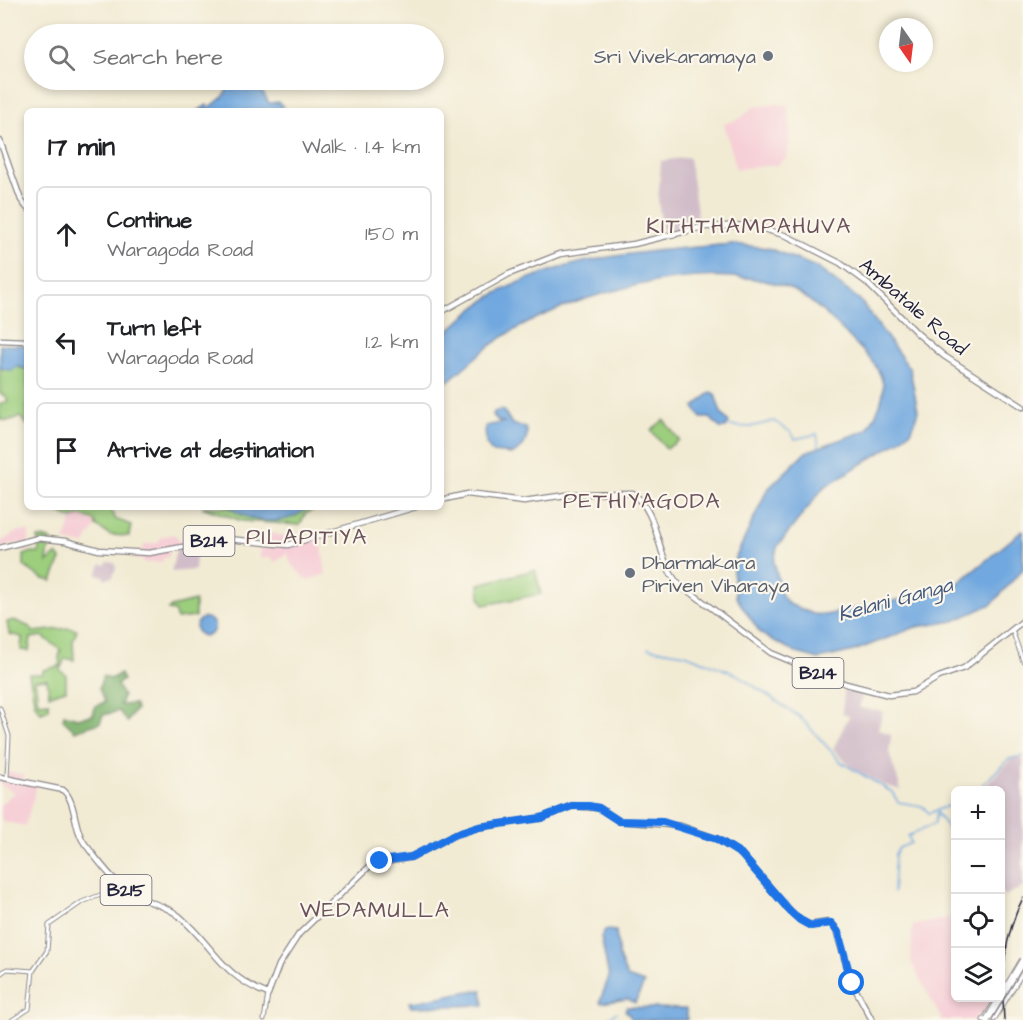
<!DOCTYPE html>
<meta charset="utf-8">
<style>
:root{--surface:#fff;--page:#f2f2f2;--text:#202124;--muted:#757577;--line:#e0e0e0}
body{margin:0;font-family:"Architects Daughter",sans-serif;background:var(--page);color:var(--text)}
.controls{position:absolute;right:18px;bottom:18px;display:grid;overflow:hidden;border-radius:9px;box-shadow:0 3px 9px #0003}
.controls button{width:54px;height:54px;display:grid;place-items:center;padding:0;border:0;border-bottom:2px solid var(--line);background:var(--surface);color:var(--text);font:30px sans-serif}
.compass{position:absolute;left:879px;top:18px;width:54px;height:54px;border-radius:50%;background:var(--surface);box-shadow:0 3px 9px #0003;rotate:166deg}
.stop{position:absolute;width:18px;height:18px;margin:-14px;border:4px solid #1a73e8;border-radius:50%;background:#fff}
.stop.end{background:#1a73e8;border-color:#fff;box-shadow:0 2px 6px #0008}
.list{margin:0;padding:0;list-style:none}
h2{display:flex;justify-content:space-between;align-items:center;height:78px;margin:0;padding:0 24px;font-size:26px}
h2 small{font-size:20px;font-weight:400;color:var(--muted)}
.list li{display:grid;grid-template-columns:39px 1fr auto;gap:18px;align-items:center;box-sizing:border-box;height:96px;margin:0 12px 12px;padding:0 12px;border:2px solid var(--line);border-radius:9px}
.list b{display:block;font-size:22px;white-space:nowrap}
.list p{margin:0;font-size:20px;white-space:nowrap;color:var(--muted)}
.list em{font-size:20px;font-style:normal;color:var(--muted)}
.icon{flex:none;width:33px;height:33px;fill:none;stroke:currentColor;stroke-width:2;stroke-linecap:round;stroke-linejoin:round}
.map{position:relative;flex:none;width:1023px;height:1020px;overflow:hidden}
.search{position:absolute;background:var(--surface);box-shadow:0 3px 9px #0003;left:24px;top:24px;width:420px;height:66px;display:flex;align-items:center;gap:15px;box-sizing:border-box;padding:0 21px;border-radius:33px;color:var(--muted);font-size:22px}
.panel{position:absolute;background:var(--surface);box-shadow:0 3px 9px #0003;left:24px;top:108px;width:420px;height:402px;border-radius:9px}
.map>svg:first-child{display:block}
.built{fill:#f6cfd7}
.industrial{fill:#d1bdc9}
.green{fill:#9cce7d;stroke:#5f785c;stroke-width:1.5}
.forest{fill:#7db16c;stroke:#506a54;stroke-width:1.5}
.water{fill:#71a8df;stroke:#4a658d;stroke-width:1.5}
.lines{fill:none;stroke-linecap:round;stroke-linejoin:round}
.stream{stroke:#71a8df;stroke-width:1.5}
.minor-casing{stroke:#8a8688;stroke-width:5}
.major-casing{stroke:#8a8688;stroke-width:7}
.minor{stroke:#fff;stroke-width:3}
.major{stroke:#fff;stroke-width:4.5}
.rail{stroke:#22223b;stroke-width:1.5}
.highway-bridge-casing{stroke:#8a8688;stroke-width:8;stroke-linecap:butt}
.highway-bridge{stroke:#fff;stroke-width:6}
.route{stroke:#1a73e8;stroke-width:8}
.worship-dot{fill:#6b7280;stroke:#fbf7ec;stroke-width:2}
.labels{text-anchor:middle;stroke-width:4.5;stroke-linejoin:round;paint-order:stroke}
.shield{fill:#fbf7ec;stroke:#636270;stroke-width:1.5}
.shield-label{font-size:18px;font-weight:bold;fill:#22223b}
.worship-label{font-size:20px;fill:#5b616d;stroke:#fbf7ec;text-anchor:end}
.street-label{font-size:20px;fill:#22223b;stroke:#fbf7ec}
.water-label{font-size:21px;font-style:italic;fill:#42587d;stroke:#fbf7ec}
.quarter-label{font-size:22px;letter-spacing:1.5px;fill:#6c535b;stroke:#fbf7ec}
</style>
<div class="map">
<svg width="1023" height="1020" viewBox="0 0 1023 1020">
<rect width="100%" height="100%" fill="#fbf7ec"/>
<filter id="ink" filterUnits="userSpaceOnUse"><feTurbulence type="fractalNoise" baseFrequency=".0167" numOctaves="2"/><feDisplacementMap in="SourceGraphic" scale="12" xChannelSelector="R" yChannelSelector="G"/><feConvolveMatrix kernelMatrix="1 2 1 2 8 2 1 2 1" color-interpolation-filters="sRGB"/></filter>
<filter id="wash" filterUnits="userSpaceOnUse"><feTurbulence type="fractalNoise" baseFrequency=".008" numOctaves="4" result="noise"/><feDisplacementMap in="SourceGraphic" scale="24" xChannelSelector="R" yChannelSelector="G"/><feGaussianBlur stdDeviation="1.35" result="paint"/><feColorMatrix in="noise" values="0 0 0 0 0 0 0 0 0 0 0 0 0 0 0 0 0 1.4 0 .05"/><feComposite in="paint" operator="in"/></filter>
<g filter="url(#wash)">
<rect width="100%" height="100%" fill="#f2ebd4"/>
<!-- built -->
<g class="built">
<polygon points="778,104 788,105 790,133 787,157 777,165 736,169 724,124 741,118 753,107"/>
<polygon points="78,515 97,524 84,545 65,541 72,519"/>
<polygon points="18,531 29,531 28,551 23,551 21,542 0,548 0,542"/>
<polygon points="271,533 288,537 291,544 320,534 326,574 307,580 291,564 287,553 275,562 270,557 260,559 259,541 264,542 265,534"/>
<polygon points="174,534 183,545 170,548 169,557 163,558 162,562 144,563 143,559 133,559 134,552 140,553 145,544 157,543 162,537"/>
<polygon points="7,772 24,775 22,783 37,785 25,826 2,821 0,805 15,792 4,787 0,783 0,777 6,777"/>
<polygon points="955,916 956,998 990,998 990,1001 981,1017 977,1015 974,1020 942,1020 911,962 912,926"/>
</g>
<!-- industrial -->
<g class="industrial">
<polygon points="689,157 699,225 663,233 658,201 661,161"/>
<polygon points="197,543 195,570 171,572 177,546"/>
<polygon points="107,562 115,563 116,567 113,577 104,579 104,576 97,575 101,564 106,565"/>
<polygon points="845,686 863,692 859,708 883,711 878,729 891,735 889,752 901,790 884,785 850,766 833,749 849,716 842,713"/>
<polygon points="1013,758 1023,758 1023,887 1004,896 1000,890 1000,790 981,790"/>
</g>
<!-- green -->
<g class="green">
<polygon points="16,366 27,370 27,425 20,417 7,421 0,419 0,404 8,401 6,396 0,394 0,368"/>
<polygon points="664,420 679,440 666,449 651,430"/>
<polygon points="48,507 110,507 115,519 131,525 129,536 110,535 96,526 95,521 80,515 72,519"/>
<polygon points="202,507 229,507 242,515 279,521 308,507 318,507 305,514 300,525 242,521"/>
<polygon points="38,538 50,539 47,562 57,554 61,559 52,581 43,579 24,566 24,555 32,552 39,553"/>
<polygon points="535,570 541,594 484,605 480,597 479,584"/>
<polygon points="195,601 195,617 177,619 174,611 168,610 171,607"/>
<polygon points="14,620 30,627 33,632 69,628 77,630 73,641 74,660 65,658 60,670 66,675 66,690 49,695 47,679 35,680 38,703 49,702 49,709 41,712 35,705 29,674 43,674 43,670 60,666 59,657 61,650 42,636 31,638 29,651 21,650 22,637 9,634 7,622"/>
</g>
<!-- forest -->
<polygon class="forest" points="120,674 123,680 117,685 123,696 120,705 134,704 136,709 127,722 119,711 103,715 100,723 75,731 63,720 64,714 77,718 93,715 95,706 105,702 99,688 103,676 110,679"/>
<!-- water -->
<g class="water">
<polygon points="231,80 256,81 269,103 278,102 283,106 279,111 198,111 207,105 209,108 224,96"/>
<path d="M733,244L768,248L816,267L860,300L910,369L918,411L912,430L898,442L824,487L777,547L774,562L782,596L789,604L813,614L825,615L951,589L1023,530V569L992,604L954,621L916,627L854,651L819,659L797,653L761,634L736,597L733,571L735,559L767,490L806,452L867,430C891,391 889,376 856,344C838,325 807,293 781,285C699,260 563,294 494,343C475,356 460,373 441,386V337C458,323 476,304 495,294C569,254 651,251 733,244Z"/>
<polygon points="0,345 27,345 27,370 17,366 12,371 0,368"/>
<polygon points="711,392 715,394 721,413 729,422 726,428 720,428 710,418 701,418 694,407"/>
<path d="M500,410L504,411L512,424L526,428C530,440 522,449 513,454L492,452L486,444L485,426L505,422L498,421L493,415L494,412Z"/>
<path d="M229,507H308C287,527 251,524 229,507Z"/>
<circle cx="205" cy="627" r="9"/>
<polygon points="605,930 616,931 619,957 627,977 644,983 635,1003 628,999 601,1003 600,1001 609,977 601,937"/>
<path d="M482,990L484,1005L411,1007L409,1002C434,1000 457,991 482,990Z"/>
<polygon points="627,1007 686,1009 687,1020 633,1020 625,1010"/>
</g>
<g class="lines">
<!-- stream -->
<g class="stream">
<polyline points="728,426 750,427 774,421 792,433 795,439 817,434 819,447"/>
<polyline points="648,648 685,654 736,674 800,717 841,762 892,792 898,802 922,806 929,813 956,803"/>
<polyline points="977,790 1009,759 1023,756"/>
<polyline points="937,813 953,836"/>
<polyline points="893,893 895,854 899,848 911,843 908,836 934,824 937,812"/>
<polyline points="605,1020 617,1012"/>
</g>
</g>
</g>
<g filter="url(#ink)">
<g class="lines">
<!-- minor casing -->
<g class="minor-casing">
<g id="minor">
<polyline points="1012,630 1023,661"/>
<polyline points="0,708 9,736 7,777"/>
<polyline points="0,974 7,969 33,971"/>
<polyline points="12,1020 29,1009 33,971 47,951 49,925 82,902 103,894 112,878"/>
<polyline points="264,1020 268,994"/>
<polyline points="983,1020 993,1004"/>
<polyline points="994,1020 1023,972"/>
</g>
</g>
<!-- major casing -->
<g class="major-casing">
<g id="major">
<polyline points="0,141 21,200 27,208"/>
<polyline points="441,312 509,274 560,254 634,244 703,227 751,225 787,236 840,263 866,282 918,334 944,356 1023,407"/>
<polyline points="0,340 27,341"/>
<path d="M441,500L467,494L524,501L573,494L633,493C666,519 653,577 693,594L771,653L846,684L889,695L913,692L939,677L964,668L1023,621"/>
<polyline points="0,548 38,538 65,541 99,550 149,553 228,539 288,545 416,507"/>
<path d="M0,777L63,790C77,802 73,829 85,844C101,864 115,885 137,896C151,904 166,905 179,916C214,946 220,975 268,994L279,965L299,934L371,865L411,857L454,835L479,827L541,818L571,806L599,808L619,821L681,826L717,839L741,854L790,911L800,920L809,925L829,922L835,927L852,983L872,1020"/>
</g>
</g>
<!-- minor -->
<use href="#minor" class="minor"/>
<!-- major -->
<use href="#major" class="major"/>
<!-- rail -->
<path class="rail" d="M1004,1020C1001,976 1003,938 1023,898"/>
<!-- highway-bridge casing -->
<g class="highway-bridge-casing">
<polyline id="highway-bridge" points="987,1020 1023,960"/>
</g>
<!-- highway-bridge -->
<use href="#highway-bridge" class="highway-bridge"/>
</g>
</g>
<g class="lines" filter="url(#ink)">
<!-- route -->
<polyline class="route" points="380,861 411,857 454,835 479,827 541,818 572,806 589,806 599,808 619,821 663,822 717,839 741,854 790,911 800,920 811,926 831,923 838,932 852,983"/>
</g>
<!-- markers -->
<g class="worship-dot">
<circle cx="768" cy="56" r="6"/>
<circle cx="630" cy="573" r="6"/>
</g>
<g class="labels">
<!-- shield labels -->
<g class="shield">
<rect x="183.5" y="526" width="51" height="30" rx="4.5"/>
<rect x="792.5" y="658" width="51" height="30" rx="4.5"/>
<rect x="100.5" y="875" width="51" height="30" rx="4.5"/>
</g>
<g class="shield-label">
<text x="209" y="547">B214</text>
<text x="818" y="679">B214</text>
<text x="126" y="896">B215</text>
</g>
<!-- worship labels -->
<g class="worship-label">
<text x="756" y="63">Sri Vivekaramaya</text>
<text x="642" y="569" text-anchor="start">Dharmakara<tspan x="642" dy="23">Piriven Viharaya</tspan></text>
</g>
<!-- street labels -->
<g class="street-label">
<text transform="translate(914 306) rotate(41)" y="7">Ambatale Road</text>
</g>
<!-- water labels -->
<g class="water-label">
<text transform="translate(895 599) rotate(-15)" y="7">Kelani Ganga</text>
</g>
<!-- quarter labels -->
<g class="quarter-label">
<text x="749" y="233">KITHTHAMPAHUVA</text>
<text x="642" y="508">PETHIYAGODA</text>
<text x="307" y="544">PILAPITIYA</text>
<text x="375" y="917">WEDAMULLA</text>
</g>
</g>
</svg>
<div class="controls">
<button>+</button>
<button>−</button>
<button><svg class="icon" aria-label="locate" viewBox="0 0 24 24"><circle cx="12" cy="12" r="6"/><path d="M12 2v4M12 18v4M2 12h4M18 12h4"/></svg></button>
<button><svg class="icon" aria-label="layers" viewBox="0 0 24 24"><path d="M12 4l9 5-9 5-9-5zM3 14l9 5 9-5"/></svg></button>
</div>
<svg class="compass" viewBox="-18 -18 36 36"><path d="M0-13l5 13h-10z" fill="#e53935"/><path d="M0 13l5-13h-10z" fill="#757577"/></svg>
<div class="stop" style="left:852px;top:983px"></div>
<div class="stop end" style="left:380px;top:861px"></div>
<div class="search"><svg class="icon" aria-label="search" viewBox="0 0 24 24"><circle cx="10" cy="10" r="6"/><path d="M15 15l6 6"/></svg>Search here</div>
<section class="panel">
<h2>17 min<small>Walk · 1.4 km</small></h2>
<ul class="list">
<li><svg class="icon" aria-label="ahead" viewBox="0 0 24 24"><path d="M12 20V5M6 11l6-6 6 6"/></svg><div><b>Continue</b><p>Waragoda Road</p></div><em>150 m</em></li>
<li><svg class="icon" aria-label="left" viewBox="0 0 24 24"><path d="M17 20v-9H6M10 6l-5 5 5 5"/></svg><div><b>Turn left</b><p>Waragoda Road</p></div><em>1.2 km</em></li>
<li><svg class="icon" aria-label="arrive" viewBox="0 0 24 24"><path d="M6 21V4h12l-3 4 3 4H6"/></svg><div><b>Arrive at destination</b></div></li>
</ul>
</section>
</div>
